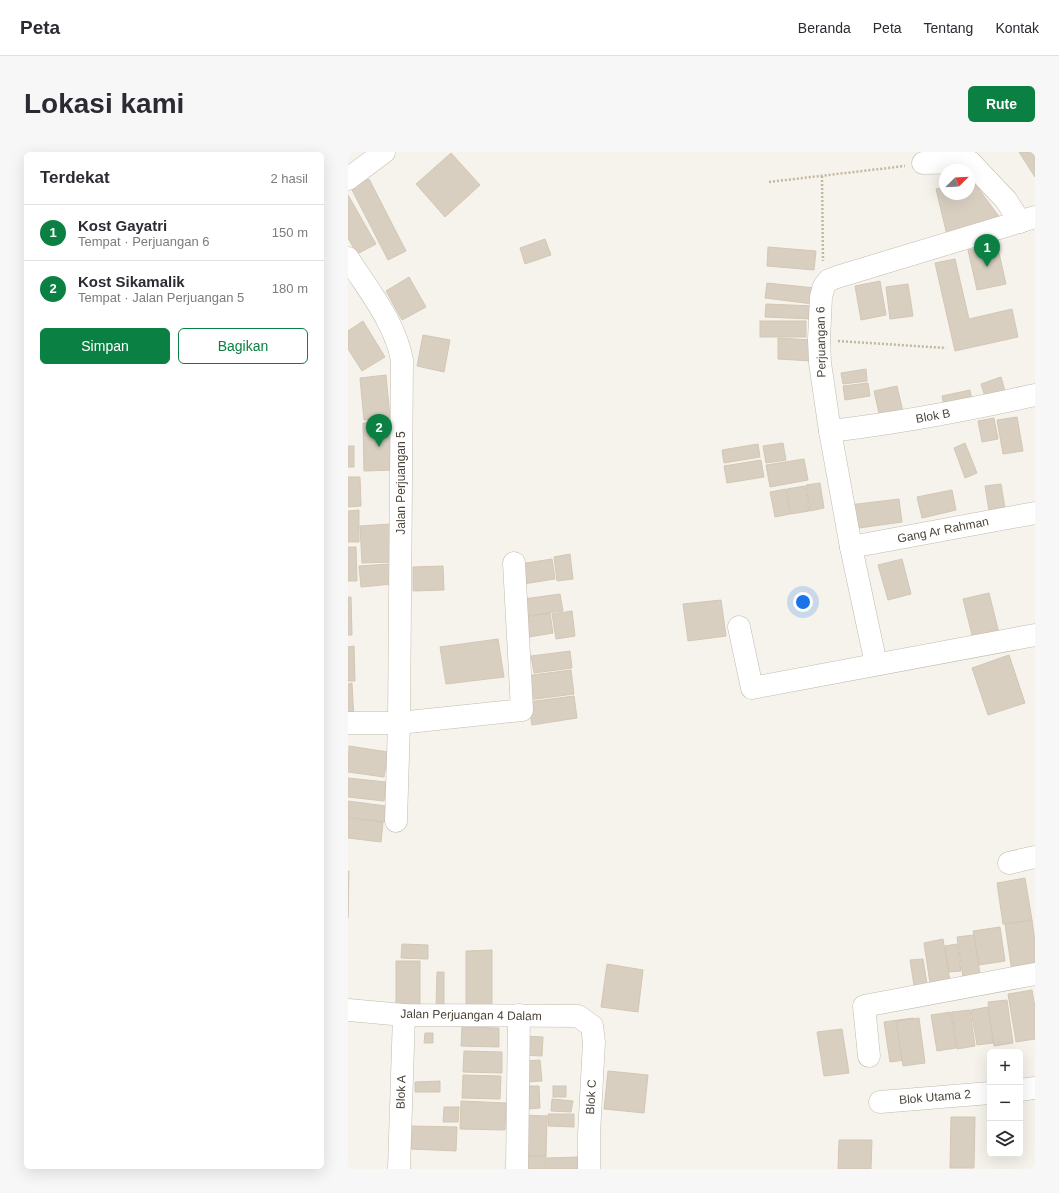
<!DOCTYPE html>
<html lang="id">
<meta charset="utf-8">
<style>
:root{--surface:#fff;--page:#f7f7f7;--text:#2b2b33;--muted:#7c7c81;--line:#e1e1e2;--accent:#0b8043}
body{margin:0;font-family:Arial,sans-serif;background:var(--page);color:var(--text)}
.controls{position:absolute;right:12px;bottom:12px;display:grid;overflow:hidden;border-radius:6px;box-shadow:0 4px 16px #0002}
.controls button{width:36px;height:36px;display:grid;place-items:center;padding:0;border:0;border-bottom:1px solid var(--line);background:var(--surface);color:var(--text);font:20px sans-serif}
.compass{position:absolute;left:591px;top:12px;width:36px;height:36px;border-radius:50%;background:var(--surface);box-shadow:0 4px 16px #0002;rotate:66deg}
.you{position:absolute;left:455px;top:450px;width:14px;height:14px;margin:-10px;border:3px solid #fff;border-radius:50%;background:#1a73e8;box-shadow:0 0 0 6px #1a73e833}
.badge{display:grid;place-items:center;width:26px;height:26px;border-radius:50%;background:var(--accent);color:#fff;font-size:13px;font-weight:700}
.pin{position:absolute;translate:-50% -33px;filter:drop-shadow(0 1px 2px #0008)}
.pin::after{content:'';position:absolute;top:21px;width:14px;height:12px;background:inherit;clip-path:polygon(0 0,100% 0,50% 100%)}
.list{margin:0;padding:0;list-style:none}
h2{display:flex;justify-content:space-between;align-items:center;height:52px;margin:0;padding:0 16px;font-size:17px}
h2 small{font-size:13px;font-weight:400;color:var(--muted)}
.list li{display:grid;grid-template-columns:26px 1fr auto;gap:12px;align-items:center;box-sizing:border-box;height:56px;padding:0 16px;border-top:1px solid var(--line)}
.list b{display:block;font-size:15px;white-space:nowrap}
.list p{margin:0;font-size:13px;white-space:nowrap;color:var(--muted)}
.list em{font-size:13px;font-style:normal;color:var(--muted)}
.actions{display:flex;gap:8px;padding:12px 16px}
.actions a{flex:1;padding:9px 0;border:1px solid var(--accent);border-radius:6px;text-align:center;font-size:14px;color:var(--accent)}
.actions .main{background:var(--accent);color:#fff}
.icon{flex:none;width:22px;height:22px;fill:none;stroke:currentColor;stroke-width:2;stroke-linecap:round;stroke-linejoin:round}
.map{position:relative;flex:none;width:687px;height:1017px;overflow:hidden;border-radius:6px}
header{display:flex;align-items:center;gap:24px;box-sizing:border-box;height:56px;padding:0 20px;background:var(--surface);border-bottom:1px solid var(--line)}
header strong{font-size:19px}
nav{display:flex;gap:22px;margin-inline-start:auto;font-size:14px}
.intro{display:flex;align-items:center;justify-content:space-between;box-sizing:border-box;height:96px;padding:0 24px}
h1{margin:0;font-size:28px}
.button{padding:10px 18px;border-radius:6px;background:var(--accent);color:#fff;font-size:14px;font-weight:700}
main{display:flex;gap:24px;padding:0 24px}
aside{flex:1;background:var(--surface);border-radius:6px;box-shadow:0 4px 16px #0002}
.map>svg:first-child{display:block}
.building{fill:#d8cfc1;stroke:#d3c7b4}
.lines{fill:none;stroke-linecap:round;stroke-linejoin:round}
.minor-casing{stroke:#c2bbae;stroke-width:23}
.path{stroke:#c4b79f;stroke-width:2.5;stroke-dasharray:2 2;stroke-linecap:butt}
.minor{stroke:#fff;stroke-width:22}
.labels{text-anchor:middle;stroke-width:3;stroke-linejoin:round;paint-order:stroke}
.street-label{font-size:12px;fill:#4b4439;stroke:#fff}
</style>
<header>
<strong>Peta</strong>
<nav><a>Beranda</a><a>Peta</a><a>Tentang</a><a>Kontak</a></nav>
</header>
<div class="intro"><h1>Lokasi kami</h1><a class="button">Rute</a></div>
<main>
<aside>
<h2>Terdekat<small>2 hasil</small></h2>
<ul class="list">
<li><span class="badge">1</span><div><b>Kost Gayatri</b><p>Tempat · Perjuangan 6</p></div><em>150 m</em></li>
<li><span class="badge">2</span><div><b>Kost Sikamalik</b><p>Tempat · Jalan Perjuangan 5</p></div><em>180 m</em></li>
</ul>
<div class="actions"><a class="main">Simpan</a><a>Bagikan</a></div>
</aside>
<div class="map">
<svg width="687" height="1017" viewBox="0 0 687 1017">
<rect width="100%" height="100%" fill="#f6f3ec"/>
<!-- building -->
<g class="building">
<polygon points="671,0 687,0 687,25"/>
<polygon points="103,1 132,33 97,65 68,32"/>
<polygon points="21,27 58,99 40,108 3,36"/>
<polygon points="621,29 625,29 655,70 599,83 588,37 597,35 597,42 621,42"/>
<polygon points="0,43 28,92 9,102 0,86"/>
<polygon points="197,87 203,103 177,112 172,96"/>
<polygon points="649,92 658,132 629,138 620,98"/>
<polygon points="420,95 468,99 466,118 419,114"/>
<polygon points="607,107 621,167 664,157 670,185 607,199 587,111"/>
<polygon points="61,125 78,155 54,168 38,139"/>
<polygon points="532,129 538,163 513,168 507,134"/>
<polygon points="419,131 467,136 465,152 417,146"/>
<polygon points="560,132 565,164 542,167 538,135"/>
<polygon points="418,152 465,154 464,167 417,165"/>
<polygon points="15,169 37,205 14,219 0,197 0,179"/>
<rect x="412" y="169" width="46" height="16"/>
<polygon points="75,183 102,188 96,220 69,214"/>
<polygon points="430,186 464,188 464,209 430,207"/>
<polygon points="518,217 519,229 495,232 493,221"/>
<polygon points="38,223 42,266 16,268 12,226"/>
<polygon points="653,225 658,242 638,248 633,232"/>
<polygon points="520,231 522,244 497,248 495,234"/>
<polygon points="549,234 556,264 533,270 526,239"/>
<polygon points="622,238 625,253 597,259 594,244"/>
<polygon points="669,265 675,299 655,302 649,268"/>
<polygon points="646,266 650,287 634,290 630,269"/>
<polygon points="46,270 47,318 16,319 15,271"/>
<polygon points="435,291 438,308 418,311 415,294"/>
<polygon points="617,291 629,321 617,326 606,296"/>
<polygon points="410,292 412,305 376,311 374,298"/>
<rect x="0" y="294" width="6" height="21"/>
<polygon points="456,307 460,328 422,335 418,313"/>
<polygon points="413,308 416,325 379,331 376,314"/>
<polygon points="0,325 12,325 13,354 0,355"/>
<polygon points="472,331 476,356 462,359 458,333"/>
<polygon points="653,332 657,356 641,359 637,334"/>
<polygon points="457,334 461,359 443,362 439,337"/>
<polygon points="438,337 442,362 427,365 422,340"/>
<polygon points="604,338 608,358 574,366 569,345"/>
<polygon points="551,347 554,370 504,377 501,353"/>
<polygon points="11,358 11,390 0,390 0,359"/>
<polygon points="44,372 46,410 14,411 12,374"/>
<polygon points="0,395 8,395 9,429 0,429"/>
<polygon points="222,402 225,427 209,429 206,405"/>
<polygon points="204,407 207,427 175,432 172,412"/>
<polygon points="554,407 563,442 540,448 530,413"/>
<polygon points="42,412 44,432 13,435 11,414"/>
<polygon points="95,414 96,438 65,439 65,415"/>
<polygon points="641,441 652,485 626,491 615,447"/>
<polygon points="212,442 215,459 178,464 176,447"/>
<polygon points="0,445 3,445 4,483 0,483"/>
<polygon points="373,448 378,484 340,489 335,452"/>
<polygon points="224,459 227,484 208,487 204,462"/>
<polygon points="202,461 205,481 181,485 178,465"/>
<polygon points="150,487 156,525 98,532 92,495"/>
<polygon points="6,494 7,529 0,529 0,495"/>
<polygon points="222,499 224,516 186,521 183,504"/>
<polygon points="661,503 677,551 640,563 624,516"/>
<polygon points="223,518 226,542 180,548 177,524"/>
<polygon points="4,531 6,569 0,569 0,532"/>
<polygon points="226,544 229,566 184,573 180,550"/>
<polygon points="1,594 40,600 36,625 0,620"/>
<polygon points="0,626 38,630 36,649 0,645"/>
<polygon points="0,649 38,654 37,670 0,665"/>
<polygon points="0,666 35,670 33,690 0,686"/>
<polygon points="0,719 1,719 0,766"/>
<polygon points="677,726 684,768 655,772 649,731"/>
<polygon points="684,768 687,789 687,817 664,820 657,772"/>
<polygon points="652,775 657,809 631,813 625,779"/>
<polygon points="626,783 632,822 615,825 609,785"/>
<polygon points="595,787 603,835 583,838 576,791"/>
<polygon points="54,792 80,793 80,807 53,806"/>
<polygon points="609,792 613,819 601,820 597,794"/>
<polygon points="144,798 144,858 118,858 118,799"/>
<polygon points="575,807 580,838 567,840 562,808"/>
<rect x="48" y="809" width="24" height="45"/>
<polygon points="259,812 295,818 290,860 253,855"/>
<polygon points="89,820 96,820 96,857 88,857"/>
<polygon points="684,838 687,855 687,887 668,890 660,842"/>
<polygon points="659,848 665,891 646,894 640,850"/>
<polygon points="640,855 645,891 629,893 623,858"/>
<polygon points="622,858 627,894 609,897 604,860"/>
<polygon points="603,860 608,896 589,899 583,863"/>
<polygon points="565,866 571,906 542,910 536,870"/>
<polygon points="571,866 577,911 555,914 548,869"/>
<polygon points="114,875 151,876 151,895 113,894"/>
<polygon points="494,877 501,921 476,924 469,880"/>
<polygon points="77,881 85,881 85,891 76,891"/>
<polygon points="174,884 195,885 194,904 174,903"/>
<polygon points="116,899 154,900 154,921 115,920"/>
<polygon points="192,908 194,929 179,930 178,909"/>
<polygon points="260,919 300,923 296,961 256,957"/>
<polygon points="115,923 153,924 152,947 114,946"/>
<polygon points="92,929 92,940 67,940 67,930"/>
<polygon points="178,934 191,934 192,956 180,957"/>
<rect x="205" y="934" width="13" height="11"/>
<polygon points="204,947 225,949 223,960 203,959"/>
<polygon points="113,949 158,951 157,978 112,977"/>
<polygon points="96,955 111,955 110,970 95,970"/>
<polygon points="200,962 226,962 226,975 200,974"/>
<polygon points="176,963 199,964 198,1004 175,1003"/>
<polygon points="603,965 627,965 626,1016 602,1016"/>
<polygon points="63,974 109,975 108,999 63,997"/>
<polygon points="491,988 524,988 523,1017 490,1017"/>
<polygon points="175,1004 198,1004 198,1017 174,1017"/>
<polygon points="230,1005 230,1017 199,1017 199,1006"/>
</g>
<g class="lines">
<!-- minor casing -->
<g class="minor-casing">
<g id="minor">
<polyline points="575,11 622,10 658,48 672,70"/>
<polyline points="0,27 36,0"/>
<path d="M0,106C20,138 47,170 54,208L51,571L48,669"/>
<path d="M482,279C551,271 619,258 687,243"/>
<polyline points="503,395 687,361"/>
<polyline points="391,475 404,536 687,483"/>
<polyline points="528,512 503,395 482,279 472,211 471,187 473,145 476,134 481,128 489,125 687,65"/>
<polyline points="0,571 51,571 174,558 166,411"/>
<polyline points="661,711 687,705"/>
<polyline points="0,858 56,863 230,864 244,874 246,890 241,982 241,1017"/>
<polyline points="521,904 516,854 687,822"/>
<polyline points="672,938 687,936"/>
<polyline points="532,950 642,941"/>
<polyline points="51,1017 56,863"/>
<polyline points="169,1017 171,863"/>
</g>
</g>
<!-- path -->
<g class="path">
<polyline points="474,24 475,109"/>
<polyline points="421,30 557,14"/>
<polyline points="490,189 598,196"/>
</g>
<!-- minor -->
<use href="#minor" class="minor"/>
</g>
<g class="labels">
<!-- street labels -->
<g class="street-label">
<text transform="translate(473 190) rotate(-91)" y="4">Perjuangan 6</text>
<text transform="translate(585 264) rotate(-10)" y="4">Blok B</text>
<text transform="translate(53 331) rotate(-90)" y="4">Jalan Perjuangan 5</text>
<text transform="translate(595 378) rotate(-11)" y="4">Gang Ar Rahman</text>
<text transform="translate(123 863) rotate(1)" y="4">Jalan Perjuangan 4 Dalam</text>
<text transform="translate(53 940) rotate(-88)" y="4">Blok A</text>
<text transform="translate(243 945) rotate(-87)" y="4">Blok C</text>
<text transform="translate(587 945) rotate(-5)" y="4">Blok Utama 2</text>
</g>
</g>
</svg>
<div class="controls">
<button>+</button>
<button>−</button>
<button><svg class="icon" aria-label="layers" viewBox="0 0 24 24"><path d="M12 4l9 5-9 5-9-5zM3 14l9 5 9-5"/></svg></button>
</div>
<svg class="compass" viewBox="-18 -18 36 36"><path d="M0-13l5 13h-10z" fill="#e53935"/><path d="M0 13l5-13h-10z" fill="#7c7c81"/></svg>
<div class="you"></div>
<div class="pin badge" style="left:639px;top:115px">1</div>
<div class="pin badge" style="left:31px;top:295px">2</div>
</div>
</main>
